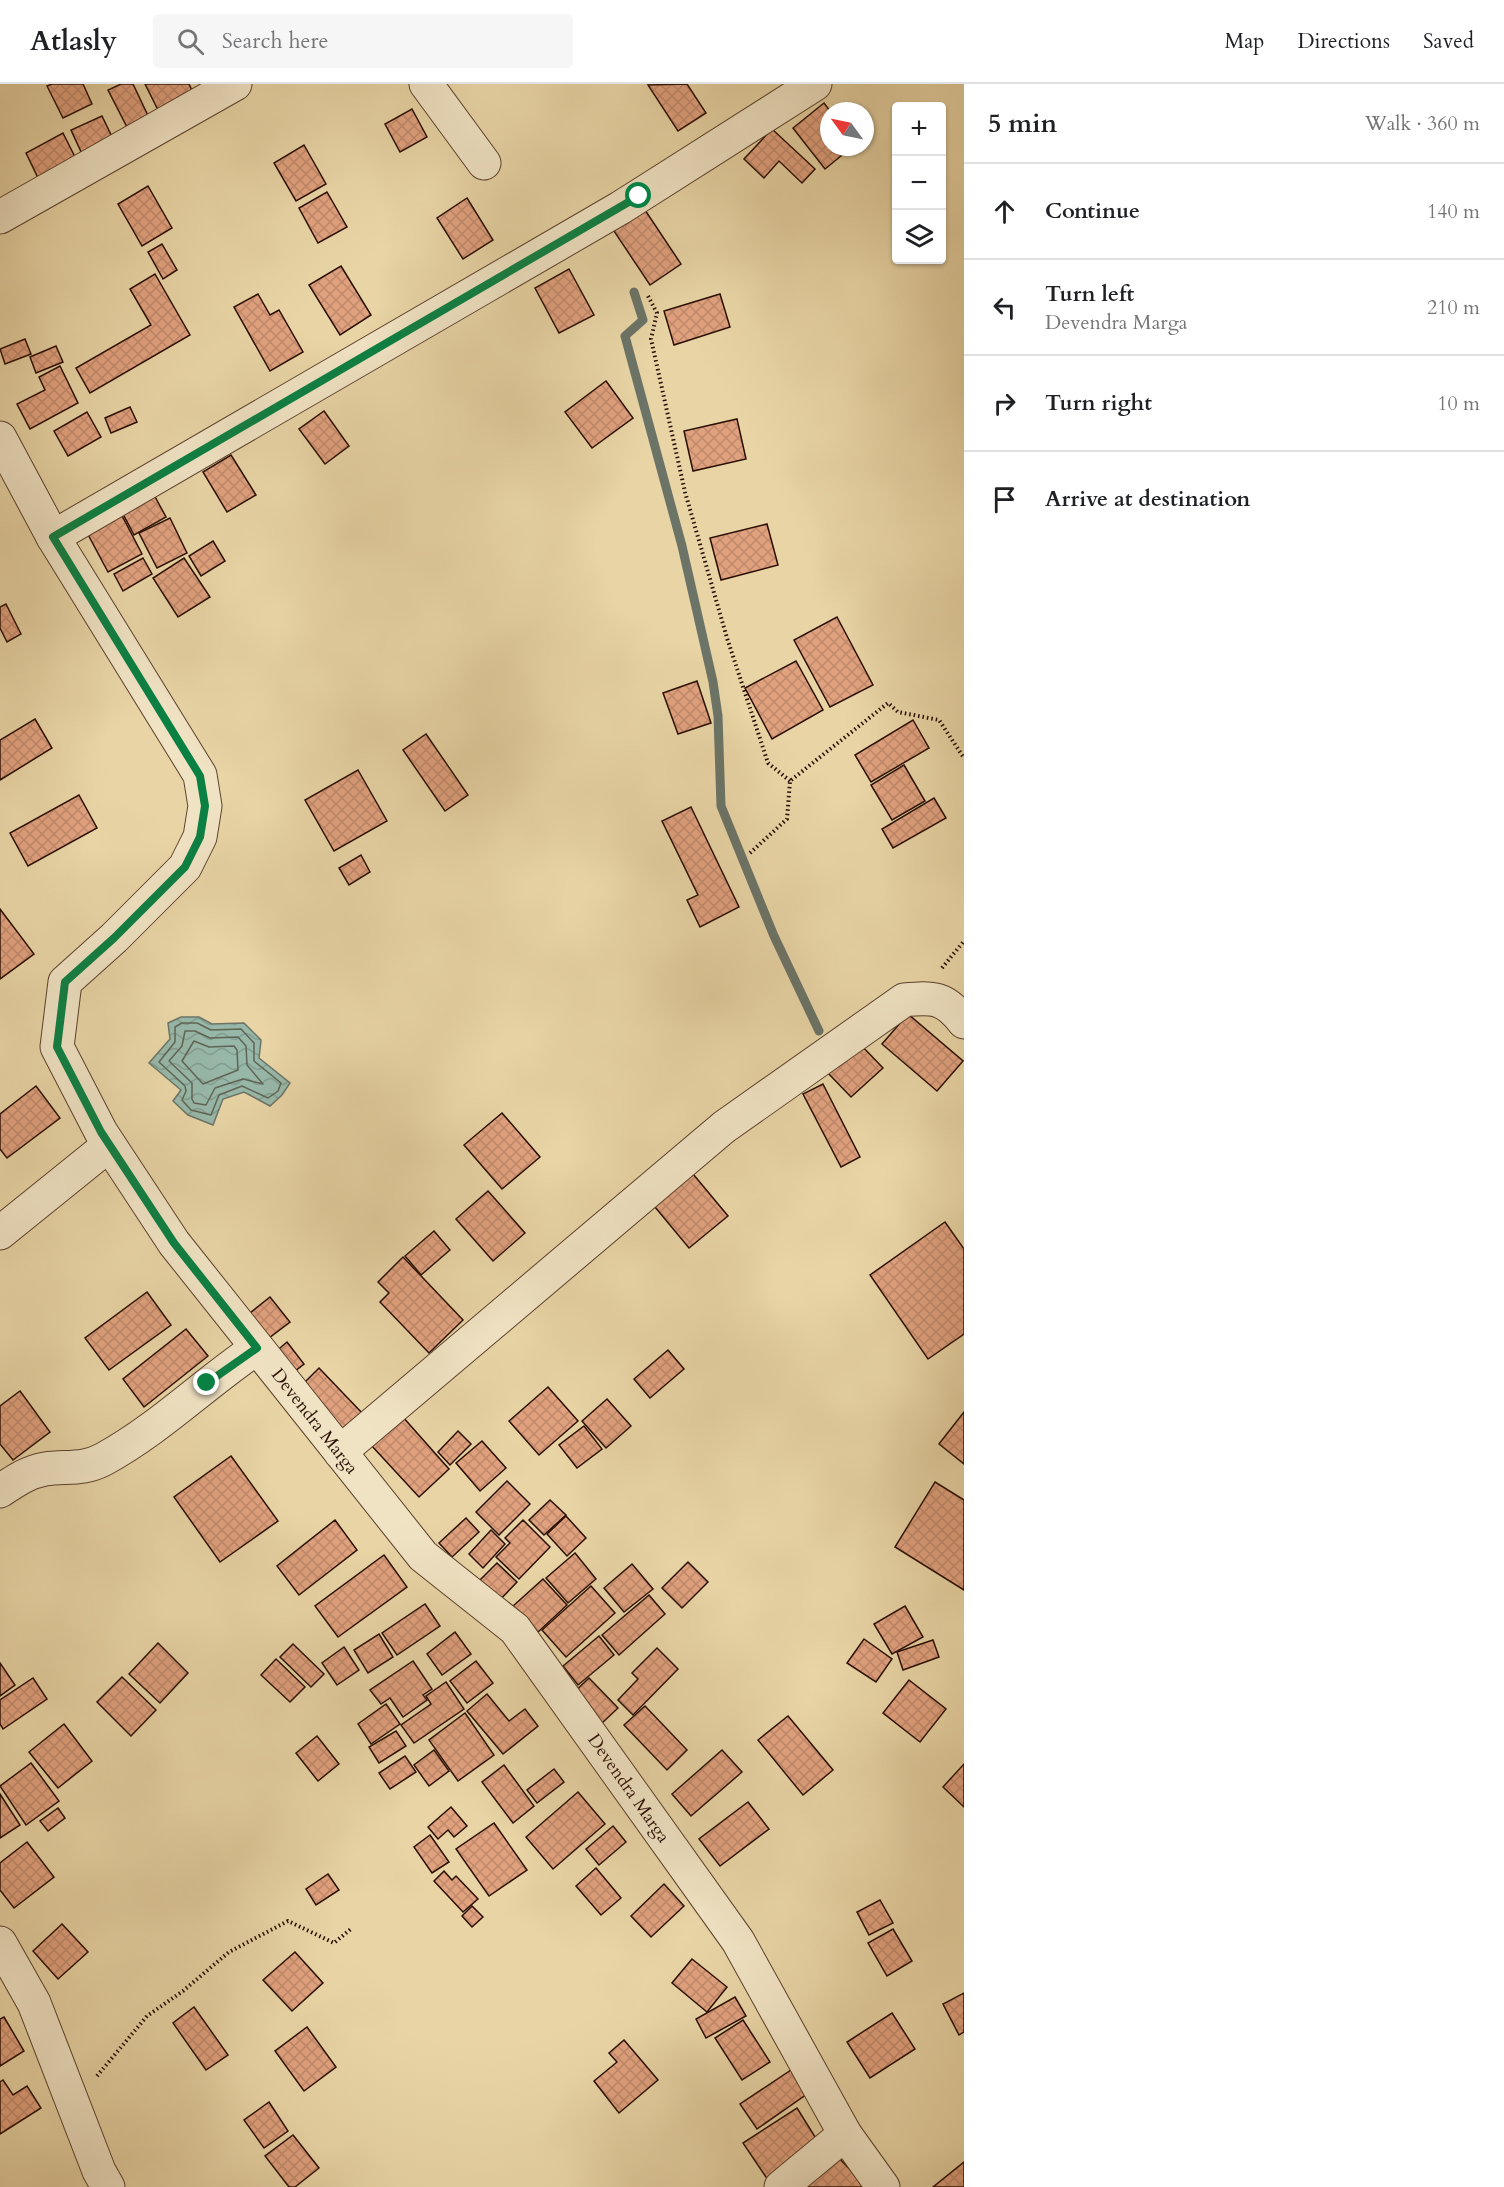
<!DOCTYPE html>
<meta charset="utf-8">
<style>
:root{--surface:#fff;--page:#f6f6f6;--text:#202124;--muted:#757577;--line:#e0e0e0}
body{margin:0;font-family:Cardo,serif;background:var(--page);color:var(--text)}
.controls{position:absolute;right:18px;top:18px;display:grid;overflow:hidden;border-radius:6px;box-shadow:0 2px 4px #0004}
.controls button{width:54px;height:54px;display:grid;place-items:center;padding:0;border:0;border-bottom:2px solid var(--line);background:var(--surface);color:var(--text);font:30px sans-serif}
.compass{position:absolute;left:820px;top:18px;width:54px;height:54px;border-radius:50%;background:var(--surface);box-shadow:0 2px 4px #0004;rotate:303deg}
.stop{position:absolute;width:18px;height:18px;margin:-14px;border:4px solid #0b8043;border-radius:50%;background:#fff}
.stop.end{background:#0b8043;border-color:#fff;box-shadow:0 2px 6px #0008}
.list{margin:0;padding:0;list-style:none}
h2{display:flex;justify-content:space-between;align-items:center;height:78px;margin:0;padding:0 24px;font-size:26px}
h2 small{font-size:20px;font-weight:400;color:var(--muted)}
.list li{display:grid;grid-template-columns:39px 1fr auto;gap:18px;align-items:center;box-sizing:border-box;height:96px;padding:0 24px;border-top:2px solid var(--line)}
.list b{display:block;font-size:22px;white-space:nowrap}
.list p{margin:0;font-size:20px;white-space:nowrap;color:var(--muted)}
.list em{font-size:20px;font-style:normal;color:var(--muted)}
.icon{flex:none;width:33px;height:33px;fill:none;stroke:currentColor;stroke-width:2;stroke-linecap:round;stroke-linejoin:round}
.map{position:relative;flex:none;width:964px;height:2103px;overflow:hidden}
header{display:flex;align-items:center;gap:36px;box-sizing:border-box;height:84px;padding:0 30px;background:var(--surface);border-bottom:2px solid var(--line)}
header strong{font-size:28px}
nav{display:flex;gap:33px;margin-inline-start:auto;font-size:21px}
.search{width:420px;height:54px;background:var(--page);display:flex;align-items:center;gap:15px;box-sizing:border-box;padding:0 21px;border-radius:6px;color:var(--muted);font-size:22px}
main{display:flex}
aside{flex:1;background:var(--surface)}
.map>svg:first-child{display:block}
.water{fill:url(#water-waves);stroke:#6b7467;stroke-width:1.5}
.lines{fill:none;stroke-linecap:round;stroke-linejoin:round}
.shore{stroke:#606456;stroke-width:1.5}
.stream{stroke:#6b7467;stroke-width:9}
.building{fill:url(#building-cross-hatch);stroke:#2a0f04;stroke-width:1.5}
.minor-casing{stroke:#5a402c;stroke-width:35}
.path{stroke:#2a0f04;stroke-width:4;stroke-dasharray:1.5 3;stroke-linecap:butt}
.minor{stroke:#f0e3c4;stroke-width:33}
.route{stroke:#0b8043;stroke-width:8}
.labels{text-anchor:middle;stroke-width:5;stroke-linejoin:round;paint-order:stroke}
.street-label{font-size:18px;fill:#2a0f04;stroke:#f0e3c4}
</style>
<header>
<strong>Atlasly</strong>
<div class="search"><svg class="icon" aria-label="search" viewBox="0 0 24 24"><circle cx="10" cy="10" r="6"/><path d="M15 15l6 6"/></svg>Search here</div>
<nav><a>Map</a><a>Directions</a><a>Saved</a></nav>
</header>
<main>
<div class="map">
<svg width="964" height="2103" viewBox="0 0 964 2103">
<defs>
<pattern id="water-waves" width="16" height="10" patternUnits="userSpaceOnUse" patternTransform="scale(1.5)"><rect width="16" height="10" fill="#97b8a9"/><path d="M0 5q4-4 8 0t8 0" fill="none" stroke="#829d90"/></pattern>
<pattern id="building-cross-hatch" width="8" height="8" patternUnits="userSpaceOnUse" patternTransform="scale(1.5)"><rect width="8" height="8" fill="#e0a17e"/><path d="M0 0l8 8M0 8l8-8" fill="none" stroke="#c0896b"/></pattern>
</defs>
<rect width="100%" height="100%" fill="#e8d4a5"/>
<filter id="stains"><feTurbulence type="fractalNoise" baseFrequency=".00333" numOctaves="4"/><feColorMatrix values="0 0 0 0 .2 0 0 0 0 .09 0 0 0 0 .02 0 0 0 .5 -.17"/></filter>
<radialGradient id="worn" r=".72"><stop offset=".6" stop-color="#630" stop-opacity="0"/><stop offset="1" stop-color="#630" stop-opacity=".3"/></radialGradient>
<!-- water -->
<polygon class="water" points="181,933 199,933 212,940 244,939 261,956 259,974 290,999 282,1011 270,1022 244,1008 223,1015 213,1041 188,1031 173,1017 181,1006 149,979 170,955 168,939"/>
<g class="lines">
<!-- shore -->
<g class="shore">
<polygon points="182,939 197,939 211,946 241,945 254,959 254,977 281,999 278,1007 268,1014 242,1002 219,1011 211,1031 191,1026 182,1016 186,1007 185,1002 159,978 175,958 175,943"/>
<polygon points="185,947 195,947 210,954 238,953 246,962 247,981 263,1000 243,995 215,1004 206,1021 194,1019 192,1015 192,999 169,977 182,962"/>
<polygon points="194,957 209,963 234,962 237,966 238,986 203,1000 182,977"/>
</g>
<!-- stream -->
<polyline class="stream" points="634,208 643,236 625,252 682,462 713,598 718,632 721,722 774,852 819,947"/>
</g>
<!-- building -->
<g class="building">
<polygon points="52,0 83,0 92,20 63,34 47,2"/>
<polygon points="121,0 133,0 150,36 129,47 108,6"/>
<polygon points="145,0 189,0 194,11 159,28"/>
<polygon points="687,0 706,29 678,47 648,1"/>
<polygon points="824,19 830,27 829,63 852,63 825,85 793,44"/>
<polygon points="412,25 427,53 400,68 385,40"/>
<polygon points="102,32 114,57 83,72 71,46"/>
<polygon points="772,45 815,85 802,99 779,77 764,94 744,75"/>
<polygon points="63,49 78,79 40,98 26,69"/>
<polygon points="304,61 326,100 296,117 274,79"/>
<polygon points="148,102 172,144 142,162 118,120"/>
<polygon points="327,108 347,143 318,159 299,124"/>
<polygon points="467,114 493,156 463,175 437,134"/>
<polygon points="643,123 681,180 650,201 612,144"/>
<polygon points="162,160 177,186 163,195 148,168"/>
<polygon points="341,182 371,231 340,251 309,201"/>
<polygon points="569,185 594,231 559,249 535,204"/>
<polygon points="155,190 190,251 90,309 76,284 151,241 130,205"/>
<polygon points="258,210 270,231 279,226 303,268 270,287 234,223"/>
<polygon points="720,210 730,243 674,261 664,227"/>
<polygon points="25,255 31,270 5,280 0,265"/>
<polygon points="56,262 63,278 36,289 30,273"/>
<polygon points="60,282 78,319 30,345 17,320 45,306 39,293"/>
<polygon points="606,297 633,334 592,364 565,328"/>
<polygon points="130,323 137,338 111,349 105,334"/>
<polygon points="324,327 349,362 325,380 299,345"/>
<polygon points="87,328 101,353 68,372 54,347"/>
<polygon points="737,335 746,375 693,387 684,347"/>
<polygon points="231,371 256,411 227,428 203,388"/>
<polygon points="153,409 166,433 134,451 121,426"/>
<polygon points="118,424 142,470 108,488 84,443"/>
<polygon points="170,434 187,469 157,484 139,449"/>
<polygon points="767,440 778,481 721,496 710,454"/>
<polygon points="213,457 225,477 201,492 189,472"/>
<polygon points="143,474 152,490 123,507 114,490"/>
<polygon points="184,474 210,513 178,533 153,494"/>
<polygon points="6,520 21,550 7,558 0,544 0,523"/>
<polygon points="837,533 873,601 830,623 794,556"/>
<polygon points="796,577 823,626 772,655 745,604"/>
<polygon points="697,597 711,639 678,650 663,609"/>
<polygon points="35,635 52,664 0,696 0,656"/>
<polygon points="913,636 929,664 871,698 855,671"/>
<polygon points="426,650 468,711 445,727 403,666"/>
<polygon points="904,681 925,717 892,736 871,701"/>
<polygon points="358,686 387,737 334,767 305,716"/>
<polygon points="79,711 97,744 28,782 10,749"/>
<polygon points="934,714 946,734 893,764 882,745"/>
<polygon points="691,723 739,823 700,843 687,816 698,811 662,737"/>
<polygon points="361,771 370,788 349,801 339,784"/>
<polygon points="0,825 34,870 0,895"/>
<polygon points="908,930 963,977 937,1007 882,960"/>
<polygon points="859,959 883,984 851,1013 827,988"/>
<polygon points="823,1000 860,1073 841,1083 803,1010"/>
<polygon points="36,1002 60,1034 7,1074 0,1065 0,1030"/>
<polygon points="502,1029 540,1073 502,1105 464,1061"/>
<polygon points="688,1084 728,1132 689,1164 650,1117"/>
<polygon points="488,1107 525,1149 493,1177 456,1135"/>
<polygon points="945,1138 964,1165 964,1250 928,1275 870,1191"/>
<polygon points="434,1147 450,1166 421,1191 405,1172"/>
<polygon points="403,1173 463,1236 429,1269 380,1218 389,1209 378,1198"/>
<polygon points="147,1208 171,1241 109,1286 85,1254"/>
<polygon points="270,1213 290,1238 269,1254 250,1229"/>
<polygon points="186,1245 208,1272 144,1323 123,1295"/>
<polygon points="287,1258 304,1280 290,1291 273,1270"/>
<polygon points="668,1266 684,1285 650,1314 634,1295"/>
<polygon points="319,1284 363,1330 341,1351 298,1305"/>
<polygon points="548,1303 578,1337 539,1371 509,1337"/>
<polygon points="20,1307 50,1348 13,1376 0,1360 0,1322"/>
<polygon points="607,1315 631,1342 606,1364 582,1337"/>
<polygon points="964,1328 964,1380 939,1360"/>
<polygon points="402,1332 449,1385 419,1413 371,1361"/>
<polygon points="584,1342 602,1365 577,1384 559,1361"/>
<polygon points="458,1347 471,1360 450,1381 438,1368"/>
<polygon points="482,1357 506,1384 480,1407 456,1379"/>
<polygon points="231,1372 278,1437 220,1478 174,1413"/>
<polygon points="507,1397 530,1420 499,1451 476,1428"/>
<polygon points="935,1398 964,1416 964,1506 895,1463"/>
<polygon points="550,1416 566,1431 544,1451 529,1436"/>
<polygon points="566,1432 586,1454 567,1472 547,1450"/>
<polygon points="466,1434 479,1448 452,1473 439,1459"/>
<polygon points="335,1436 357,1466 299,1511 277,1482"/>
<polygon points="523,1436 550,1463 519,1495 496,1473 510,1459 505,1454"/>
<polygon points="491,1446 505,1460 483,1484 469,1470"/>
<polygon points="575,1469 596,1495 568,1519 546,1494"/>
<polygon points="384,1471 407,1503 338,1553 315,1522"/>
<polygon points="688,1478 708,1498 682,1524 662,1504"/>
<polygon points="497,1479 517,1498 497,1519 476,1500"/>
<polygon points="632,1480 653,1505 624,1528 604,1504"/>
<polygon points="543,1495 567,1521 537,1549 512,1523"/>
<polygon points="591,1502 615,1529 566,1573 542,1546"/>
<polygon points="649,1511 665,1530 619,1571 602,1551"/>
<polygon points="425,1520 440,1542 397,1571 382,1549"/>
<polygon points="905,1522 923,1553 892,1570 874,1540"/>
<polygon points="455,1548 471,1570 442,1591 427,1570"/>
<polygon points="379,1550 393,1573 368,1589 354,1566"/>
<polygon points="599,1552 614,1571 578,1601 563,1582"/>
<polygon points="864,1555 892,1575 876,1598 847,1579"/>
<polygon points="933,1556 939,1573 903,1586 897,1568"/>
<polygon points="158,1559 188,1589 160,1619 129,1590"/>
<polygon points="293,1560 324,1590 311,1603 280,1573"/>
<polygon points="344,1563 359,1586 337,1601 322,1579"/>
<polygon points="657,1564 678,1585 633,1631 618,1616 638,1595 632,1589"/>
<polygon points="276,1575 305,1603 290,1618 261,1591"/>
<polygon points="413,1577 432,1605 423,1611 427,1616 403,1633 390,1614 381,1620 370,1606"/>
<polygon points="476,1577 493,1599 467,1619 450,1597"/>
<polygon points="0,1579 15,1601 0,1612"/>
<polygon points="122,1593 156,1626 131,1652 97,1618"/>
<polygon points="33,1594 47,1615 3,1645 0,1640 0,1616"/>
<polygon points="589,1594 618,1624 601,1640 572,1610"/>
<polygon points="909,1596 946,1625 920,1658 883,1629"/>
<polygon points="446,1598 464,1625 414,1659 401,1641 431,1620 426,1612"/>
<polygon points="487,1610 509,1637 525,1625 538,1642 503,1670 467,1627"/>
<polygon points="386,1620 400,1640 371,1660 358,1640"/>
<polygon points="645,1622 687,1666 667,1686 624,1641"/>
<polygon points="465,1629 494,1671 458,1697 429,1656"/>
<polygon points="788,1632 833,1686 803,1711 758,1656"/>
<polygon points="64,1640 92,1677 58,1704 29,1668"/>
<polygon points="396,1647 406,1662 379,1679 369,1663"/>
<polygon points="317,1652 339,1680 318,1697 296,1669"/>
<polygon points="434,1666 449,1687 429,1702 414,1681"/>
<polygon points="722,1666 742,1688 691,1732 672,1710"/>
<polygon points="405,1672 416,1688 390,1705 379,1689"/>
<polygon points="31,1679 59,1717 26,1741 0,1702"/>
<polygon points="964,1680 964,1723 943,1703"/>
<polygon points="504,1681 534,1722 513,1739 482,1698"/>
<polygon points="554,1685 564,1698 537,1719 527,1706"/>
<polygon points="578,1708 605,1740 553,1785 526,1753"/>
<polygon points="0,1710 20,1741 0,1754"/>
<polygon points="748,1718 769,1745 720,1782 699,1755"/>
<polygon points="451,1723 467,1742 454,1753 448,1746 438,1755 428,1743"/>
<polygon points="58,1724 65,1734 48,1747 40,1737"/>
<polygon points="494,1739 527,1786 489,1812 456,1765"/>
<polygon points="613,1742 626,1758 599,1781 586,1765"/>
<polygon points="430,1751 449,1778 432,1789 414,1763"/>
<polygon points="27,1758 54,1793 14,1824 0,1806 0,1779"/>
<polygon points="596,1784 621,1814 601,1831 576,1802"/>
<polygon points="444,1787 452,1796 456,1792 478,1815 463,1828 434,1797"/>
<polygon points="328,1790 339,1806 316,1821 306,1805"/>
<polygon points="664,1800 684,1822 651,1853 631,1832"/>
<polygon points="880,1816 893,1839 869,1851 857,1828"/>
<polygon points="472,1822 483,1833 472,1843 462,1832"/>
<polygon points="62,1840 88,1868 58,1895 33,1867"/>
<polygon points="893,1845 912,1877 887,1892 868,1859"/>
<polygon points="295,1868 323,1899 292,1927 263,1896"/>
<polygon points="692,1875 727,1903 707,1928 672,1899"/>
<polygon points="964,1909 964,1948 959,1951 943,1920"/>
<polygon points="735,1913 746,1932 706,1954 696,1935"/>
<polygon points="194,1923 228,1971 206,1986 173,1939"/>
<polygon points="892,1929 915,1965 870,1994 847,1958"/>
<polygon points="4,1933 24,1967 0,1982 0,1935"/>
<polygon points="743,1936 770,1978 742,1996 715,1954"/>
<polygon points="307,1943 336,1983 304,2007 275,1967"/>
<polygon points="624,1956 658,1996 619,2029 594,1997 617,1978 609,1969"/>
<polygon points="791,1986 807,2010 757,2045 740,2020"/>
<polygon points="3,1996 13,2011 27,2002 41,2024 0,2050 0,1998"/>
<polygon points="269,2018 288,2047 264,2064 244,2036"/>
<polygon points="797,2024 822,2064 770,2099 743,2059"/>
<polygon points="293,2051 319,2084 295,2103 289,2103 265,2072"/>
<polygon points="838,2073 867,2103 807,2103"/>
<polygon points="964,2078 964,2103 933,2103"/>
</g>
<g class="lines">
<!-- minor casing -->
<g class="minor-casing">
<g id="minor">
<polyline points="426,0 484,79"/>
<polyline points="0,133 235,0"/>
<polyline points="0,354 53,453 200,691 205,722 200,753 185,783 114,854 65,898 57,963 101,1048 174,1159 423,1472 515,1545 738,1857 845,2050 883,2103"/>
<polyline points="53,453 620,124 815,0"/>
<polyline points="0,1149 109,1061"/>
<path d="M340,1368L724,1043L904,916C933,913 945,913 964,938"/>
<path d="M0,1407C15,1397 28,1388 45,1385C67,1382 84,1386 104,1375C159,1345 205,1299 257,1264"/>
<polyline points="0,1859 34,1919 99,2087 108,2103"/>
<polyline points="781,2103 845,2050"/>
</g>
</g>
<!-- path -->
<g class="path">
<polyline points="648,212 657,229 651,255 685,408 727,554 768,679 790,697"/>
<polyline points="750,769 787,735 790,697 888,619 898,628 939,636 964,674"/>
<polyline points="942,884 964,857"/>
<polyline points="97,1992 147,1932 183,1907 229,1868 288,1837 334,1859 352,1844"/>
</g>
<!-- minor -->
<use href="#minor" class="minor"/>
</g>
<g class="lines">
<!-- route -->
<polyline class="route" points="207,1299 257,1264 174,1159 101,1048 57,963 65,898 114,854 185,783 200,753 205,722 200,692 53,453 639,112"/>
</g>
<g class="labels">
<!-- street labels -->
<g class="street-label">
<text transform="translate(315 1337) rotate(52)" y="6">Devendra Marga</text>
<text transform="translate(629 1704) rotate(55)" y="6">Devendra Marga</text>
</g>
</g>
<rect width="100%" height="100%" filter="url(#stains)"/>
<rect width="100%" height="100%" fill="url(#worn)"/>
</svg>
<div class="controls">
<button>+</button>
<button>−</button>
<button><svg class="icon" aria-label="layers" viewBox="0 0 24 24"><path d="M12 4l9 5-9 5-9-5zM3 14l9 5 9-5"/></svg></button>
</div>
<svg class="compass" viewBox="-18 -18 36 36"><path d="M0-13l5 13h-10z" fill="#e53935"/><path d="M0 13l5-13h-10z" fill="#757577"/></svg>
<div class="stop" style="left:639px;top:112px"></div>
<div class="stop end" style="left:207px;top:1299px"></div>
</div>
<aside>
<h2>5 min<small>Walk · 360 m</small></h2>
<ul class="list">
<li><svg class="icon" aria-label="ahead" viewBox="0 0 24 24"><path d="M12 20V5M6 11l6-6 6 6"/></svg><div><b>Continue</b></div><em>140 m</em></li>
<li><svg class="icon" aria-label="left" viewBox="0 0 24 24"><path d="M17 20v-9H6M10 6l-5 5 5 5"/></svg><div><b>Turn left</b><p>Devendra Marga</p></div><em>210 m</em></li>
<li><svg class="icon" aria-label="right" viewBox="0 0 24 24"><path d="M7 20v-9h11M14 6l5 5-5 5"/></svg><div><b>Turn right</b></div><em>10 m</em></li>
<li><svg class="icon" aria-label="arrive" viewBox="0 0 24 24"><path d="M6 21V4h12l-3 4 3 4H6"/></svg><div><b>Arrive at destination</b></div></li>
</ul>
</aside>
</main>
